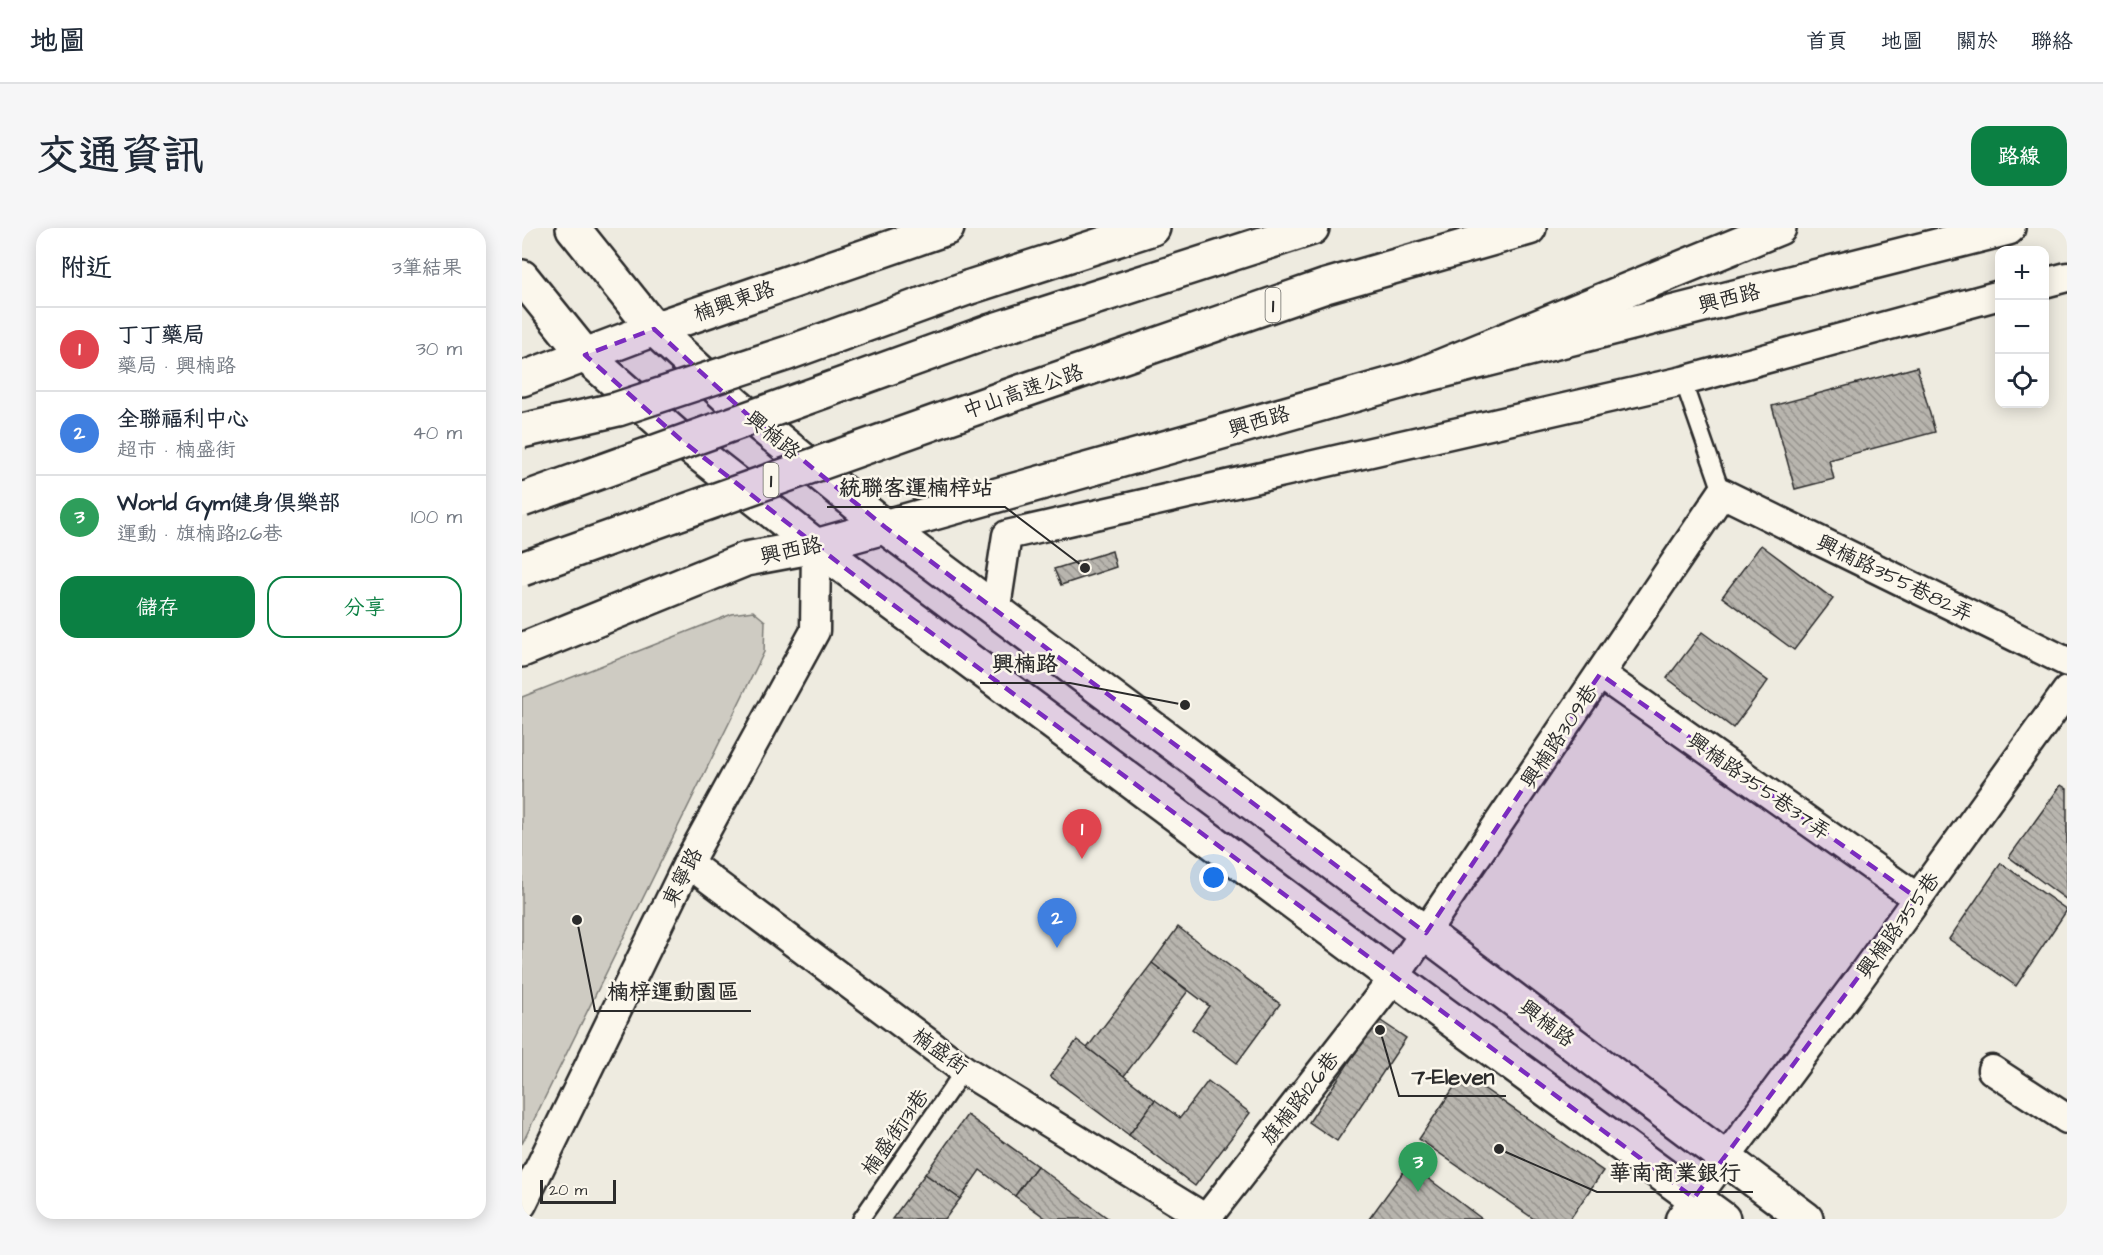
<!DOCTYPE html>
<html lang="zh-TW">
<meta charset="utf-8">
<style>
:root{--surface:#fff;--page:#f6f6f7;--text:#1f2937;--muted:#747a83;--line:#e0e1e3;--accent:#0b8043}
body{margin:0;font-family:"Architects Daughter","LXGW WenKai TC",sans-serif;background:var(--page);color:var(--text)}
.controls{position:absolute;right:18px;top:18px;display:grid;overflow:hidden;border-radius:12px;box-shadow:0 3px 15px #0003}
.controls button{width:54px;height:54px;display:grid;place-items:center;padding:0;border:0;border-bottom:2px solid var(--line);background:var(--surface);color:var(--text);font:30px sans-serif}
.scale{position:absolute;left:18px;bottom:15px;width:76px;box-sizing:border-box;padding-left:6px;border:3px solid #2b2b2b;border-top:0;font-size:16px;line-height:21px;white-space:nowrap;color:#2b2b2b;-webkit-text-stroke:4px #fbf7ec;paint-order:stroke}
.you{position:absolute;left:692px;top:650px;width:21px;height:21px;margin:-15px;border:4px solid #fff;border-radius:50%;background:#1a73e8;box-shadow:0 0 0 9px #1a73e833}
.badge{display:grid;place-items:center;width:39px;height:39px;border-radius:50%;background:var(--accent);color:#fff;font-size:20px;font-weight:700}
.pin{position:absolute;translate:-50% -50px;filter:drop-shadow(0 2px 3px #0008)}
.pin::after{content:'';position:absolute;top:32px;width:21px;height:18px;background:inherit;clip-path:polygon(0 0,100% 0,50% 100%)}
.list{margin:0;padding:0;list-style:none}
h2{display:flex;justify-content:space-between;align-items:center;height:78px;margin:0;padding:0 24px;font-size:26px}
h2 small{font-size:20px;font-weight:400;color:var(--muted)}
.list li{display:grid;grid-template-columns:39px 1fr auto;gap:18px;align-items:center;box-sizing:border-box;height:84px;padding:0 24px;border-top:2px solid var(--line)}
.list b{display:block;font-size:22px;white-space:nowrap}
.list p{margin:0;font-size:20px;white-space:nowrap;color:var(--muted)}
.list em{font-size:20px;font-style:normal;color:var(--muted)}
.actions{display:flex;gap:12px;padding:18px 24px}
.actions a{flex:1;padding:14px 0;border:2px solid var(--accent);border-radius:18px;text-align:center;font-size:21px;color:var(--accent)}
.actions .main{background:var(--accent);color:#fff}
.icon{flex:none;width:33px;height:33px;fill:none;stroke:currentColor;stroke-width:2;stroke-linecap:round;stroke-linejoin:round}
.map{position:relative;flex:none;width:1545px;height:991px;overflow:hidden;border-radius:18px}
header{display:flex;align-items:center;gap:36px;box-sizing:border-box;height:84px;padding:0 30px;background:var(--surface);border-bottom:2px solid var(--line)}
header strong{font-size:28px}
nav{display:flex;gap:33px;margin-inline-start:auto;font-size:21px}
.intro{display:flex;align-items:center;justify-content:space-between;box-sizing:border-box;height:144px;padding:0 36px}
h1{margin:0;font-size:42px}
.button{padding:15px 27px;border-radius:18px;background:var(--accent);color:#fff;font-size:21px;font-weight:700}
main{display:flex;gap:36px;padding:0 36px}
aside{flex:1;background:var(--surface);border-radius:18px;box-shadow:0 3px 15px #0003}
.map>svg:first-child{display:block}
.park{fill:#cecbc2;stroke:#7c7b76;stroke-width:1.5}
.building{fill:url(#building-back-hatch);stroke:#2b2b2b;stroke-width:1.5}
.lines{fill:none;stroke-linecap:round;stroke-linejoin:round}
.lane-casing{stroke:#2b2b2b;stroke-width:20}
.street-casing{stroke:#2b2b2b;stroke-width:33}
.secondary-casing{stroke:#2b2b2b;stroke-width:38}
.highway-casing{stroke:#2b2b2b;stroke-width:38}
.lane{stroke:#fbf7ec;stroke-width:15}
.street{stroke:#fbf7ec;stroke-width:28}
.secondary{stroke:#fbf7ec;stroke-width:33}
.highway{stroke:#fbf7ec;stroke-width:33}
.highway-bridge-casing{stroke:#2b2b2b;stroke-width:38;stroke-linecap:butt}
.highway-bridge{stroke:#fbf7ec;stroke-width:33}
.marked{fill:#7b2cbf;fill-opacity:0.2;stroke:#7b2cbf;stroke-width:4.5;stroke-dasharray:12 8;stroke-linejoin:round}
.labels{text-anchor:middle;stroke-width:5;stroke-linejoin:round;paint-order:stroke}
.shield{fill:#fbf7ec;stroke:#696865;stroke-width:1.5}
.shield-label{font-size:20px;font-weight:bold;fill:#2b2b2b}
.street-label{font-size:21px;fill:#2b2b2b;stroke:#fbf7ec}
.leader{fill:none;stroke:#2b2b2b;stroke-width:2}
.callout-dot{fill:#2b2b2b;stroke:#fbf7ec;stroke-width:2}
.callout-label{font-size:22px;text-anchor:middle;font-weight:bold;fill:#2b2b2b;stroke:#fbf7ec;stroke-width:5;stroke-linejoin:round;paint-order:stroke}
</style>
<header>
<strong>地圖</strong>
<nav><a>首頁</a><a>地圖</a><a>關於</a><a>聯絡</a></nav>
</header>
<div class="intro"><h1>交通資訊</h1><a class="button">路線</a></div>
<main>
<aside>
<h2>附近<small>3筆結果</small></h2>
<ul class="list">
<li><span class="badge" style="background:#e0444e">1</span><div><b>丁丁藥局</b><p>藥局 · 興楠路</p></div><em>30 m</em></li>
<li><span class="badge" style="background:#3f7fe0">2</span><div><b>全聯福利中心</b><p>超市 · 楠盛街</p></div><em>40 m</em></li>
<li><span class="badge" style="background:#2e9e5b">3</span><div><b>World Gym健身俱樂部</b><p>運動 · 旗楠路126巷</p></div><em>100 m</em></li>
</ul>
<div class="actions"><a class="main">儲存</a><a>分享</a></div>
</aside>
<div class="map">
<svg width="1545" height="991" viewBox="0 0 1545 991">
<defs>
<pattern id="building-back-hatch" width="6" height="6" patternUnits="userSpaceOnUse" patternTransform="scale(1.5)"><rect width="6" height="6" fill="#b8b5ae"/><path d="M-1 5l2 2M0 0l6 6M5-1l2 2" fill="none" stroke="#96938e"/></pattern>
</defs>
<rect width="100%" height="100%" fill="#eeebe0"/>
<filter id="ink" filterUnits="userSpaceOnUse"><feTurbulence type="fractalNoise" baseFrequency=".0167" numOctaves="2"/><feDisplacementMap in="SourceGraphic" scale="12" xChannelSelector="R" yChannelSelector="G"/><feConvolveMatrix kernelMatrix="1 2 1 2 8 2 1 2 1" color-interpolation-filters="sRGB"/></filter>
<g filter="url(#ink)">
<!-- park -->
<polygon class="park" points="231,383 243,393 242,424 0,916 0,469 210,386"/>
<!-- building -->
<g class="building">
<polygon points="1395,139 1413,204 1307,232 1312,251 1273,261 1250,178"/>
<polygon points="1239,317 1311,371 1272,422 1200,369"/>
<polygon points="590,323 594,339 539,357 532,341"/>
<polygon points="1180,404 1246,453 1211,500 1145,450"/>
<polygon points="1539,557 1545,561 1545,672 1487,629"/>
<polygon points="1479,635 1545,682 1494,758 1427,711"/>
<polygon points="656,699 758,776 715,835 670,801 687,778 630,735"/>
<polygon points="630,735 666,763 602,848 565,820"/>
<polygon points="856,791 884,810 815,913 787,894"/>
<polygon points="555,812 633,872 607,907 528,848"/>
<polygon points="941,846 1081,943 1048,991 1012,991 897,911"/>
<polygon points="686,853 728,885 673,958 607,907 633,872 658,890"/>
<polygon points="445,887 515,938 493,968 458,942 438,971 403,946"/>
<polygon points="887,936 960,991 847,991"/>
<polygon points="515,938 587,991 525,991 493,968"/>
<polygon points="403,946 438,971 423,991 370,991"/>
</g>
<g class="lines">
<!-- lane casing -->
<g class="lane-casing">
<g id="lane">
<polyline points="1161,153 1200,265"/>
<polyline points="339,991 442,842"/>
</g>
</g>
<!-- street casing -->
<g class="street-casing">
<g id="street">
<polyline points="1522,55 1545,49"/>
<polyline points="474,379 485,307 1161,153 1478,67"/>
<polyline points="1078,446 1395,670"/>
<polyline points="166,635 442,842 684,991"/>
<polyline points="1470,842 1545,891"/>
<polyline points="0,976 166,635 293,403 294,318"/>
<polyline points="684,991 872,750 1200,265 1545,434"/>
<polyline points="1158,991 1335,754 1545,463"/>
</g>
</g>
<!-- secondary casing -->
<g class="secondary-casing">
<g id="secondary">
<polyline points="51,0 132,101 214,177 363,299 1284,991"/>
<polyline points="0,49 63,127 158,211 294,318 893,765 1201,991"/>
<polyline points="0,151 132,101 425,0"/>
<polyline points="0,422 224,331 294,318 888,151 1486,0"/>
</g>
</g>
<!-- highway casing -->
<g class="highway-casing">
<g id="highway">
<polyline points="448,59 631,0"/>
<polyline points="469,103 790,0"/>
<polyline points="888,151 1257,0"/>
<polyline points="498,164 804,58 1007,0"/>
</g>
</g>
<!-- lane -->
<use href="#lane" class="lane"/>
<!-- street -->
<use href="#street" class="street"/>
<!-- secondary -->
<use href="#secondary" class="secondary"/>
<!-- highway -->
<use href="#highway" class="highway"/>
<!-- highway-bridge casing -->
<g class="highway-bridge-casing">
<g id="highway-bridge">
<polyline points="0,203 96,181 266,125 448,59"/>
<polyline points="0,272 469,103"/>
<polyline points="0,341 498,164"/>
</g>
</g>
<!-- highway-bridge -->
<use href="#highway-bridge" class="highway-bridge"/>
</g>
</g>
<!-- marked area -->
<path class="marked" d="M132,101L228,189L363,299L904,705L1078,446L1395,670L1172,970L350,361L158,211L63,127Z"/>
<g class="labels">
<!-- shield labels -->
<g class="shield">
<rect x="743.5" y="60" width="15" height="34" rx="4.5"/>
<rect x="241.5" y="235" width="15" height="34" rx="4.5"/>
</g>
<g class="shield-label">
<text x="751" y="84">1</text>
<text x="249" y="259">1</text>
</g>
<!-- street labels -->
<g class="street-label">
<text transform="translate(1207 70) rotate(-14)" y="7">興西路</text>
<text transform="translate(212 73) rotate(-19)" y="7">楠興東路</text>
<text transform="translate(501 163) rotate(-19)" y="7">中山高速公路</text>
<text transform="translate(737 193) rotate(-16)" y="7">興西路</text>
<text transform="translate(251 207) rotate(39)" y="7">興楠路</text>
<text transform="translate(269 322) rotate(-12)" y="7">興西路</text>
<text transform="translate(1373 350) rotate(26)" y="7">興楠路355巷82弄</text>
<text transform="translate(1037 508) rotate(-56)" y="7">興楠路309巷</text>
<text transform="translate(1237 558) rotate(35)" y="7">興楠路355巷37弄</text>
<text transform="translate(160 649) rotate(-63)" y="7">東寧路</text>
<text transform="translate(1376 697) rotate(-54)" y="7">興楠路355巷</text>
<text transform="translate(1025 795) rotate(37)" y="7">興楠路</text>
<text transform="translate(418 823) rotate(36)" y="7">楠盛街</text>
<text transform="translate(778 870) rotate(-52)" y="7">旗楠路126巷</text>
<text transform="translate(373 904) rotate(-55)" y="7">楠盛街131巷</text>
</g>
</g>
<!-- callouts -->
<path class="leader" d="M563 340L483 279H305M663 477L548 455H458M55 692L73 783H229M858 802L877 868H984M977 921L1075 964H1231"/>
<g class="callout-dot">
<circle cx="563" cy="340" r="6"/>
<circle cx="663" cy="477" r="6"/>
<circle cx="55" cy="692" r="6"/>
<circle cx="858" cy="802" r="6"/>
<circle cx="977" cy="921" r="6"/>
</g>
<g class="callout-label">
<text x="394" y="267">統聯客運楠梓站</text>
<text x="503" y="443">興楠路</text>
<text x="151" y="771">楠梓運動園區</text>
<text x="931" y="856">7-Eleven</text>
<text x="1153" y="952">華南商業銀行</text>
</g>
</svg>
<div class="controls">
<button>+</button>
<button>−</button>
<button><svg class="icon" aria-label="locate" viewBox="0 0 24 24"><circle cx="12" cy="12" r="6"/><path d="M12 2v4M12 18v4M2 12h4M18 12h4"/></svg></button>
</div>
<div class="scale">20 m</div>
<div class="you"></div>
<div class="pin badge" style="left:560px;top:631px;background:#e0444e">1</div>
<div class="pin badge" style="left:535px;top:720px;background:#3f7fe0">2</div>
<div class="pin badge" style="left:896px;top:964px;background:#2e9e5b">3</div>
</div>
</main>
